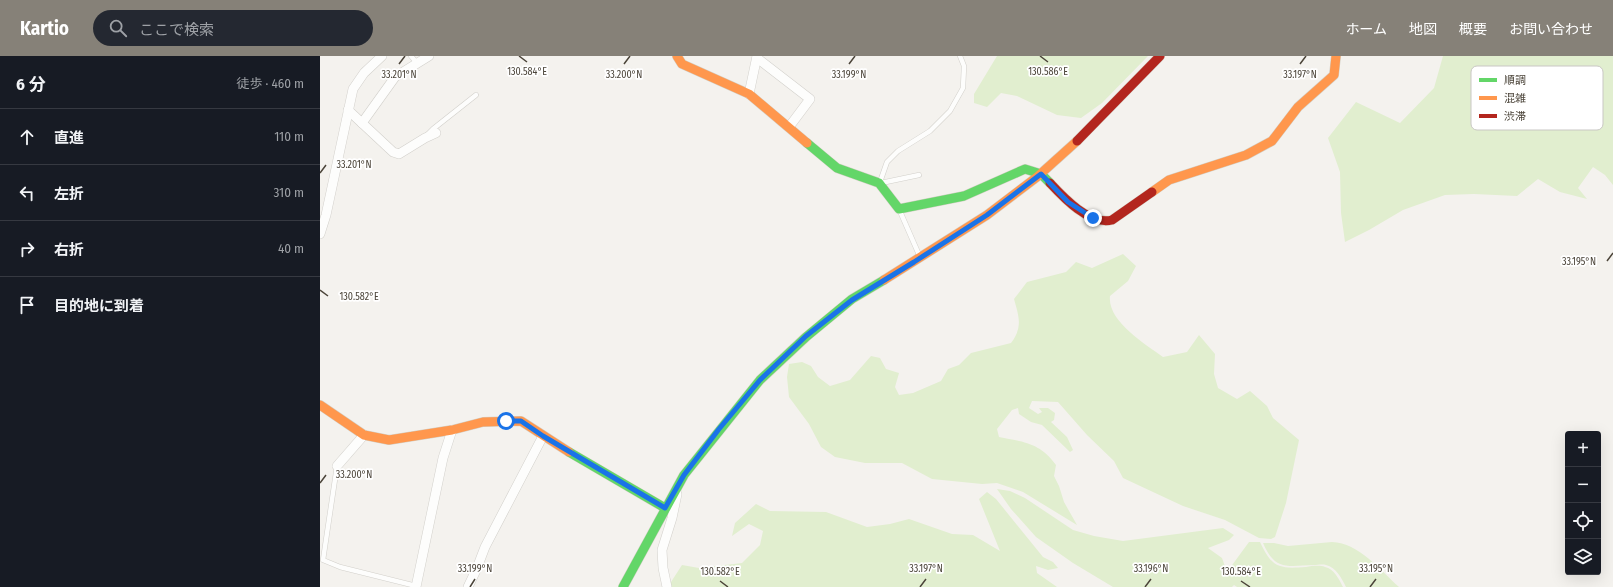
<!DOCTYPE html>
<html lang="ja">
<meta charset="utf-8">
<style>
:root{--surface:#171b24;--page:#242831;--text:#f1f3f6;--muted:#9ea1a6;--line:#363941;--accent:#868178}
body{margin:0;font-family:"Fira Sans Condensed","Noto Sans JP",sans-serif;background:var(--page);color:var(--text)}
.controls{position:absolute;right:12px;bottom:12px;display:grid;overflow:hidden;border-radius:4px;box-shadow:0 4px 16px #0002}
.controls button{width:36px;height:36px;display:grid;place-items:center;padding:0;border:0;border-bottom:1px solid var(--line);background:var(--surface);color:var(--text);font:20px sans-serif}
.stop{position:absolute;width:12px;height:12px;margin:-9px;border:3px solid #1a73e8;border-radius:50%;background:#fff}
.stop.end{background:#1a73e8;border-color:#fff;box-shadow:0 1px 4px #0008}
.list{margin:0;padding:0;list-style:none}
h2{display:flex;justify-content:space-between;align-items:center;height:52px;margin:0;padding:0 16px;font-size:17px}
h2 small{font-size:13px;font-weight:400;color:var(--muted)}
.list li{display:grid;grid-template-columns:26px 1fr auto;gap:12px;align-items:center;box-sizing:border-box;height:56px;padding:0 16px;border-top:1px solid var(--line)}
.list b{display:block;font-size:15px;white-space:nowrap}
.list em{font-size:13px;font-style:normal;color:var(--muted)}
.icon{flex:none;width:22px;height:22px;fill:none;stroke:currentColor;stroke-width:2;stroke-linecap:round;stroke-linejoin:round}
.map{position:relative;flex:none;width:1293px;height:531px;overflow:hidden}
header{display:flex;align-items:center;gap:24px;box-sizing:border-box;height:56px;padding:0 20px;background:var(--accent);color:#fff}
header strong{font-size:19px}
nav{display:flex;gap:22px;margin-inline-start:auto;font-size:14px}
.search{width:280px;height:36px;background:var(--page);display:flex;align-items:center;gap:10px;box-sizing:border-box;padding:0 14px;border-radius:22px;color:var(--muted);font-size:15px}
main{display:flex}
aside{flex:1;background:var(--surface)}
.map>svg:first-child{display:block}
.green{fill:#e1eecf}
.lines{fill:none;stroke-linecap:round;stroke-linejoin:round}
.lane-casing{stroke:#d2d0cb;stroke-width:5.5}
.street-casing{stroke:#d2d0cb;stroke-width:10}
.fast-casing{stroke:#d3cfc5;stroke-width:10}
.slow-casing{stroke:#d3cfc5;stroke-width:10}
.jam-casing{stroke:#d3cfc5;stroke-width:10}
.lane{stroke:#fdfdfc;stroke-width:4.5}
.street{stroke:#fdfdfc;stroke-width:9}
.fast{stroke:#63d668;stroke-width:9}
.slow{stroke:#ff974d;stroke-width:9}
.jam{stroke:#b3261e;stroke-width:9}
.route{stroke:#1a73e8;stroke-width:5}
.ticks{fill:none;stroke:#4b4439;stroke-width:1.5}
.key{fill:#fff;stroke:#c9c7c4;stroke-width:1}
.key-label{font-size:11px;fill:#4b4439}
.ticks-label{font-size:10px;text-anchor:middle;fill:#4b4439;stroke:#fff;stroke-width:3.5;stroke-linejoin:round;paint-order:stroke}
</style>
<header>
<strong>Kartio</strong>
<div class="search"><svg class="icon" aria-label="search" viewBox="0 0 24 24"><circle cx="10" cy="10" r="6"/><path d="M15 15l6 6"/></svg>ここで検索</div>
<nav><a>ホーム</a><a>地図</a><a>概要</a><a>お問い合わせ</a></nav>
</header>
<main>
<aside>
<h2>6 分<small>徒歩 · 460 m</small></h2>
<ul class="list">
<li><svg class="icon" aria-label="ahead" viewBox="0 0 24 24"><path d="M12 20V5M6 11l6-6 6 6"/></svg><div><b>直進</b></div><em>110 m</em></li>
<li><svg class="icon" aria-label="left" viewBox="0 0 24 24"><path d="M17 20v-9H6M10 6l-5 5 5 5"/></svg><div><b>左折</b></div><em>310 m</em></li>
<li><svg class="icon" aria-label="right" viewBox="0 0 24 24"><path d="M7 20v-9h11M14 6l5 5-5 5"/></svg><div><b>右折</b></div><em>40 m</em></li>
<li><svg class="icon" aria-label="arrive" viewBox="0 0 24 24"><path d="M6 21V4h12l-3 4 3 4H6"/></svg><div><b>目的地に到着</b></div></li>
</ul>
</aside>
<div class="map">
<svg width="1293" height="531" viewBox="0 0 1293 531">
<rect width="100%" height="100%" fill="#f4f2ee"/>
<!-- green -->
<g class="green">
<polygon points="677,0 828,0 782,47 761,62 737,59 697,40 681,37 667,51 654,47 654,38"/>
<polygon points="1123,0 1293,0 1293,129 1285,119 1273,111 1258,132 1267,143 1240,136 1218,123 1197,140 1154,138 1125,139 1083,154 1049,174 1025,186 1021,157 1020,116 1008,82 1036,46 1080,67 1114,32"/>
<path d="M803,198L816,210L808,225L790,240C787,265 825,288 843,301L867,296L879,279L895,298L894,318L898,332L917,343L930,335L947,350L953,362L979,384L966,447L955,481L951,483L939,482L905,464L863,450L803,422L794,405L767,379L738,346L712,345L709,352L718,358L722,356L719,352H728L735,357L734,364L731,366L747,381L753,394L750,396L722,369L711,366L699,358L698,352L692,354L677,373L679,381C704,386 720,387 736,409L734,420L739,430L744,446L757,469L703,436L677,427L662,428L612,423L582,407H545L515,401L501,391L489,368L469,341L467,321L469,308L482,306L491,310L498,321L510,330L530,324L551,300L560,302L566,313L579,317L575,331L579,339L593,337L621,325L628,313L639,309L651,297L691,287C703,271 699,261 694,243L707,226L746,216L756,206L772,212Z"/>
<path d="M677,433L690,435L705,442L753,474L774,480L803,485L903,472L914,479L909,484L888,492L902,502L907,516L929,486H940C952,512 959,513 986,511C992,510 1000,509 1005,511C1014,513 1019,523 1023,531H917L914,529L912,531H793L753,507L716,481L691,453Z"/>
<polygon points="667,436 676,443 723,501 733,506 738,512 728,514 716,510 717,517 737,531 350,531 351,526 362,509 379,512 422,507 440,489 443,475 429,468 412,480 415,467 436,448 450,455 506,456 547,471 570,468 589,463 632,478 653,479 680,495 659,443"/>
<path d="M1012,486C1039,487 1060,514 1079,531H1026C1022,523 1016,511 1006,509C1003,508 997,509 994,509C967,510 955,515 943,487H954L968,490Z"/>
</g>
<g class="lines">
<!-- lane casing -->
<g class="lane-casing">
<g id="lane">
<polyline points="91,0 97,7"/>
<polyline points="108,78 113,73 156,39"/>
<polyline points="560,126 567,106 578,95 610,75 630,55 643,32 644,10 640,0"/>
<polyline points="561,127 599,119"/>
<polyline points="579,153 600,201"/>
<polyline points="17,410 3,504 20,511 96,530"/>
</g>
</g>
<!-- street casing -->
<g class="street-casing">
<g id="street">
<polyline points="437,2 490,43 469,71"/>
<polyline points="429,38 437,0"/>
<polyline points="28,54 73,96 79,98 105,82 116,77"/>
<polyline points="42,67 75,21 109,0"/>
<polyline points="0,178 6,159 33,33 44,17 62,0"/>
<polyline points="17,410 44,379"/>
<polyline points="96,531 123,402 132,374"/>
<polyline points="148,531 157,512 165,491 223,380"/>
<polyline points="347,531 343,512 342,494 352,462 357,438"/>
</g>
</g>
<!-- fast casing -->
<g class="fast-casing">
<g id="fast">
<polyline points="487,87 517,112 559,127 579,153 644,140 705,113 721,118 730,127"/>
<polyline points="249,396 345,452"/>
<polyline points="303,531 364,419 440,324 486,281 532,243 564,224"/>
</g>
</g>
<!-- slow casing -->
<g class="slow-casing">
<g id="slow">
<polyline points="357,0 362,8 429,38 487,87"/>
<polyline points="832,136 849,124 926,99 952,85 978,51 1014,19 1016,0"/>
<polyline points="564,224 667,159 717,121 757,85"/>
<polyline points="0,349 44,379 69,384 132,374 163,366 201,365 249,396"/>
</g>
</g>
<!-- jam casing -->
<g class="jam-casing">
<g id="jam">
<polyline points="757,85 840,0"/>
<path d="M730,127C743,141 770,170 792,164L832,136"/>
</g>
</g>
<!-- lane -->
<use href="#lane" class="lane"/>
<!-- street -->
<use href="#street" class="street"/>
<!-- fast -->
<use href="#fast" class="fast"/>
<!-- slow -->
<use href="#slow" class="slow"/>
<!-- jam -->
<use href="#jam" class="jam"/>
</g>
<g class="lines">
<!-- route -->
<polyline class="route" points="186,365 201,365 223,380 345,452 364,419 399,373 440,324 486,280 532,244 594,206 667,159 721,118 748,146 773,162"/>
</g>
<!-- ticks -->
<path class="ticks" d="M199,0L207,6M720,0L728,6M79,8L85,0M304,8L310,0M529,8L535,0M980,8L986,0M0,117L6,109M1287,205L1293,197M0,234L8,240M0,427L6,419M400,525L408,531M921,525L930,531M150,531L155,523M600,531L606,523M825,531L831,523M1050,531L1056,523"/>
<!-- legend -->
<rect x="1151" y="10" width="132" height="64" rx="6" class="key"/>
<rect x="1159" y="22" width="18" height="4" fill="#63d668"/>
<rect x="1159" y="40" width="18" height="4" fill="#ff974d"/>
<rect x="1159" y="58" width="18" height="4" fill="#b3261e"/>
<g class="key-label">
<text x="1184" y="28">順調</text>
<text x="1184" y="46">混雑</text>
<text x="1184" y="64">渋滞</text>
</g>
<g class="ticks-label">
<text x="207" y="19">130.584°E</text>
<text x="728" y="19">130.586°E</text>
<text x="79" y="22">33.201°N</text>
<text x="304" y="22">33.200°N</text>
<text x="529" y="22">33.199°N</text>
<text x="980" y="22">33.197°N</text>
<text x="34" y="112">33.201°N</text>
<text x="1259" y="209">33.195°N</text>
<text x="39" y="244">130.582°E</text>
<text x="34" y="422">33.200°N</text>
<text x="155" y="516">33.199°N</text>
<text x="606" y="516">33.197°N</text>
<text x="831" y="516">33.196°N</text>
<text x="1056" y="516">33.195°N</text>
<text x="400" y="519">130.582°E</text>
<text x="921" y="519">130.584°E</text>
</g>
</svg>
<div class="controls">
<button>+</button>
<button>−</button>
<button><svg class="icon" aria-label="locate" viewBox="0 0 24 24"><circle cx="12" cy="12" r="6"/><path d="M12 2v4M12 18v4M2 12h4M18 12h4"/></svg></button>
<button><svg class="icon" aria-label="layers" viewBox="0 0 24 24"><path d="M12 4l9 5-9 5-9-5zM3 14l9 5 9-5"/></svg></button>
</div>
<div class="stop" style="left:186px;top:365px"></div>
<div class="stop end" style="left:773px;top:162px"></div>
</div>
</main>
